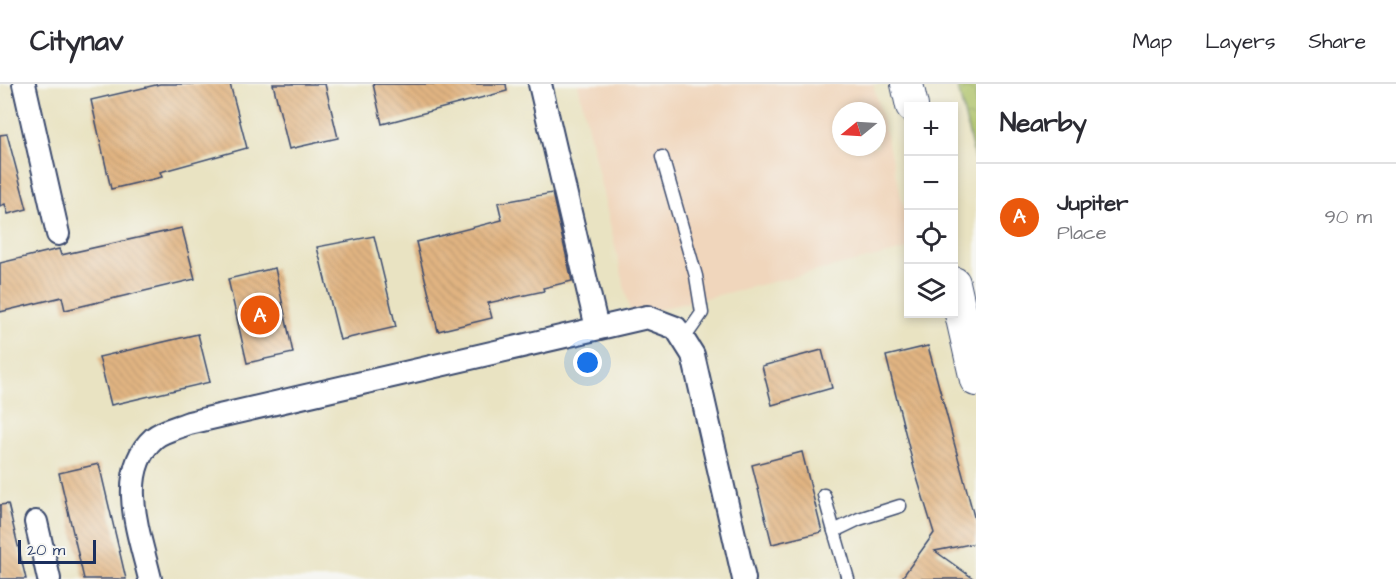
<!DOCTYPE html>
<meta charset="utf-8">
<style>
:root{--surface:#fff;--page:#f2f2f3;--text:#2b2b33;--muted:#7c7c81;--line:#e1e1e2;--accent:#ea580c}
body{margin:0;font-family:"Architects Daughter",sans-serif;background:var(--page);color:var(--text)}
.controls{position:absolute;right:18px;top:18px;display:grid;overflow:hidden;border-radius:0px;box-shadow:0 3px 9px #0003}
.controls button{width:54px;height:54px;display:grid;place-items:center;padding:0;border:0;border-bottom:2px solid var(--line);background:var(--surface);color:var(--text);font:30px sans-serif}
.compass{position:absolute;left:832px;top:18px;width:54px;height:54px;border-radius:50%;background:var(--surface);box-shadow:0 3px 9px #0003;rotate:252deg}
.scale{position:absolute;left:18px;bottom:15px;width:78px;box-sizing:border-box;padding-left:6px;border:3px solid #1b2f5e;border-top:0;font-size:16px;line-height:21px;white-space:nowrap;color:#1b2f5e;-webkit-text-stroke:4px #f6f6f2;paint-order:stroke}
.you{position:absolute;left:588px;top:279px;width:21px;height:21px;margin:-15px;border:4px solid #fff;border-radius:50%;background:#1a73e8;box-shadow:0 0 0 9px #1a73e833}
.badge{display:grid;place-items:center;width:39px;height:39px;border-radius:50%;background:var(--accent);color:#fff;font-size:20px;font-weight:700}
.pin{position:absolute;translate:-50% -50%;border:3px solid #fff;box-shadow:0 2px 6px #0006}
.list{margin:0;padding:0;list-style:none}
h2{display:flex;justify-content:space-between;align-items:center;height:78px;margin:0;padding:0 24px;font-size:26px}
h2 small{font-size:20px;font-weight:400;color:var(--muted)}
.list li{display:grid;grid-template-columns:39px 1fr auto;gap:18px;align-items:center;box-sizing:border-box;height:108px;padding:0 24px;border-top:2px solid var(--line)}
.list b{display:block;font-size:22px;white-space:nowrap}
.list p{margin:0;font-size:20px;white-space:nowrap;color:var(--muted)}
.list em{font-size:20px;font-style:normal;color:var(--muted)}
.icon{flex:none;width:33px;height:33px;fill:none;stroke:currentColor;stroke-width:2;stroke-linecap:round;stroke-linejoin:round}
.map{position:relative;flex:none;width:976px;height:495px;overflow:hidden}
header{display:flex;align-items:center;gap:36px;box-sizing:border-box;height:84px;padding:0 30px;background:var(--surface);border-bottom:2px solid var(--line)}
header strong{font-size:28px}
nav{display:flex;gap:33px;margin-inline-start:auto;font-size:21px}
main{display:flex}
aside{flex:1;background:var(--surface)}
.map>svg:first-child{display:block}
.built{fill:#f0d6bc;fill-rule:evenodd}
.park{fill:url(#park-crowns);stroke:#647862;stroke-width:1.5}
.building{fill:url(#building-back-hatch)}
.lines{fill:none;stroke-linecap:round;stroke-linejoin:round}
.lane-casing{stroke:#3a4a6d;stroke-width:15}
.street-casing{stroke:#3a4a6d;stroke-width:26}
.secondary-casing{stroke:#3a4a6d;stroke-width:34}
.lane{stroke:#fff;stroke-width:12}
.street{stroke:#fff;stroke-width:22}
.secondary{stroke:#fff;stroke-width:32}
</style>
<header>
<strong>Citynav</strong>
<nav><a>Map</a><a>Layers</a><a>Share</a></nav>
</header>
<main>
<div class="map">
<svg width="976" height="495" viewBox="0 0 976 495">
<defs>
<pattern id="park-crowns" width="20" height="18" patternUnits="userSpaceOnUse" patternTransform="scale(1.5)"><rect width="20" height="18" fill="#acc165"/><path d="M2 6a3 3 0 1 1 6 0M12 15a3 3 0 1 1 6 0" fill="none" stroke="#8b9d56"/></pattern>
<pattern id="building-back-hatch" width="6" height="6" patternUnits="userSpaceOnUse" patternTransform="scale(1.5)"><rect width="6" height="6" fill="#e1b481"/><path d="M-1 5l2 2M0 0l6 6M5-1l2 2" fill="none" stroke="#c09b72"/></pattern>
</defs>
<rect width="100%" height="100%" fill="#f6f6f2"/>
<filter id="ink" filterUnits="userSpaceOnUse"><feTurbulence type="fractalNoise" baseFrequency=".0167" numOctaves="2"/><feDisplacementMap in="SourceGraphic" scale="12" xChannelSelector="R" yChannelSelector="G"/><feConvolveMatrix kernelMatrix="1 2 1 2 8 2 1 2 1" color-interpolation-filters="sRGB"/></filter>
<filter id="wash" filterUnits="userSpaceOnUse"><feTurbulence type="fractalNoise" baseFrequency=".008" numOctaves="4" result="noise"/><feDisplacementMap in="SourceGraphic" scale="24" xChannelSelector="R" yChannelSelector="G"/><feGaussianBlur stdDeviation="1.35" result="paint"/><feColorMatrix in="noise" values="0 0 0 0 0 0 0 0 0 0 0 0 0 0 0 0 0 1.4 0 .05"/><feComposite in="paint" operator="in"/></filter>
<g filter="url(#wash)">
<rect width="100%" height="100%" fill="#e9e3c2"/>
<!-- built -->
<path class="built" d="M578,0H873L908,140V165L631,232ZM841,27H877V63H841Z"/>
<!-- park -->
<polygon class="park" points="957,0 976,0 976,80"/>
<g id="blocks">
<!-- building -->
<g class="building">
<polygon points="160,0 230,0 247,64 160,88 162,93 111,105 91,16"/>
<polygon points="273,0 325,0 338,54 289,65"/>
<polygon points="373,0 506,0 507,7 382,40"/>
<polygon points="7,50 27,125 8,130 5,120 0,122 0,51"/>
<polygon points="552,109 572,197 543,204 544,207 488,219 492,234 438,247 416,158 502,136 498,119"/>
<polygon points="182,144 195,195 65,226 62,213 0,228 0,179 59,165 61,171"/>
<polygon points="374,152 396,243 340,256 317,163"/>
<polygon points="275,184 293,269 247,279 228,195"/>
<polygon points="198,250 210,298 111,321 99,273"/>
<polygon points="928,262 976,440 976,459 935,467 974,495 901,495 934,449 914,384 886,272"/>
<polygon points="822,266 832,304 772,321 762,282"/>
<polygon points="802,368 822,448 772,460 752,381"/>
<polygon points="99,380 126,495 84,495 59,389"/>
<polygon points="8,420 26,495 0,495 0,421"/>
</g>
</g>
</g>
<g filter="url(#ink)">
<use href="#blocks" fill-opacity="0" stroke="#3a4a6d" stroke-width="1.5"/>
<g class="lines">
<!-- lane casing -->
<g class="lane-casing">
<g id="lane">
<polyline points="662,73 696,192 702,229 683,256"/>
<polyline points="824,411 834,447"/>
<polyline points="848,495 834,447 859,435 900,422"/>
</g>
</g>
<!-- street casing -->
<g class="street-casing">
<g id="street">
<polyline points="24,0 58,150"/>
<polyline points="540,0 597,244"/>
<polyline points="36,438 49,495"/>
<path d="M150,495C140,452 115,389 154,354C162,347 179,343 189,339L647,233L676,244L693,271L744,495"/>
</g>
</g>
<!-- secondary casing -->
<g class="secondary-casing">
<g id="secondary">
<polyline points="907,0 912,22"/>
<polyline points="954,199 976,296"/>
</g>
</g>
<!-- lane -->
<use href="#lane" class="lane"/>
<!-- street -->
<use href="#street" class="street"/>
<!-- secondary -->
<use href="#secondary" class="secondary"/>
</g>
</g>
</svg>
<div class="controls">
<button>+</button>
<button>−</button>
<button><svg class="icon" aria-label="locate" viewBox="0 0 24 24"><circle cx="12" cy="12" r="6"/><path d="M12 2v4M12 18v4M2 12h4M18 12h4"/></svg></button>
<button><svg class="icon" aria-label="layers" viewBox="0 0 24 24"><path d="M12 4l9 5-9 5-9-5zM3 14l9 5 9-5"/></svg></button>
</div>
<svg class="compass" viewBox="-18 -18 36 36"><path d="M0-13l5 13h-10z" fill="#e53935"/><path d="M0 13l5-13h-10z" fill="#7c7c81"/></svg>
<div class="scale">20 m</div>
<div class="you"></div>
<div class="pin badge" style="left:260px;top:231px">A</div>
</div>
<aside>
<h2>Nearby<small></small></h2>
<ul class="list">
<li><span class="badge">A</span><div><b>Jupiter</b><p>Place</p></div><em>90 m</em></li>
</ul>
</aside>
</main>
